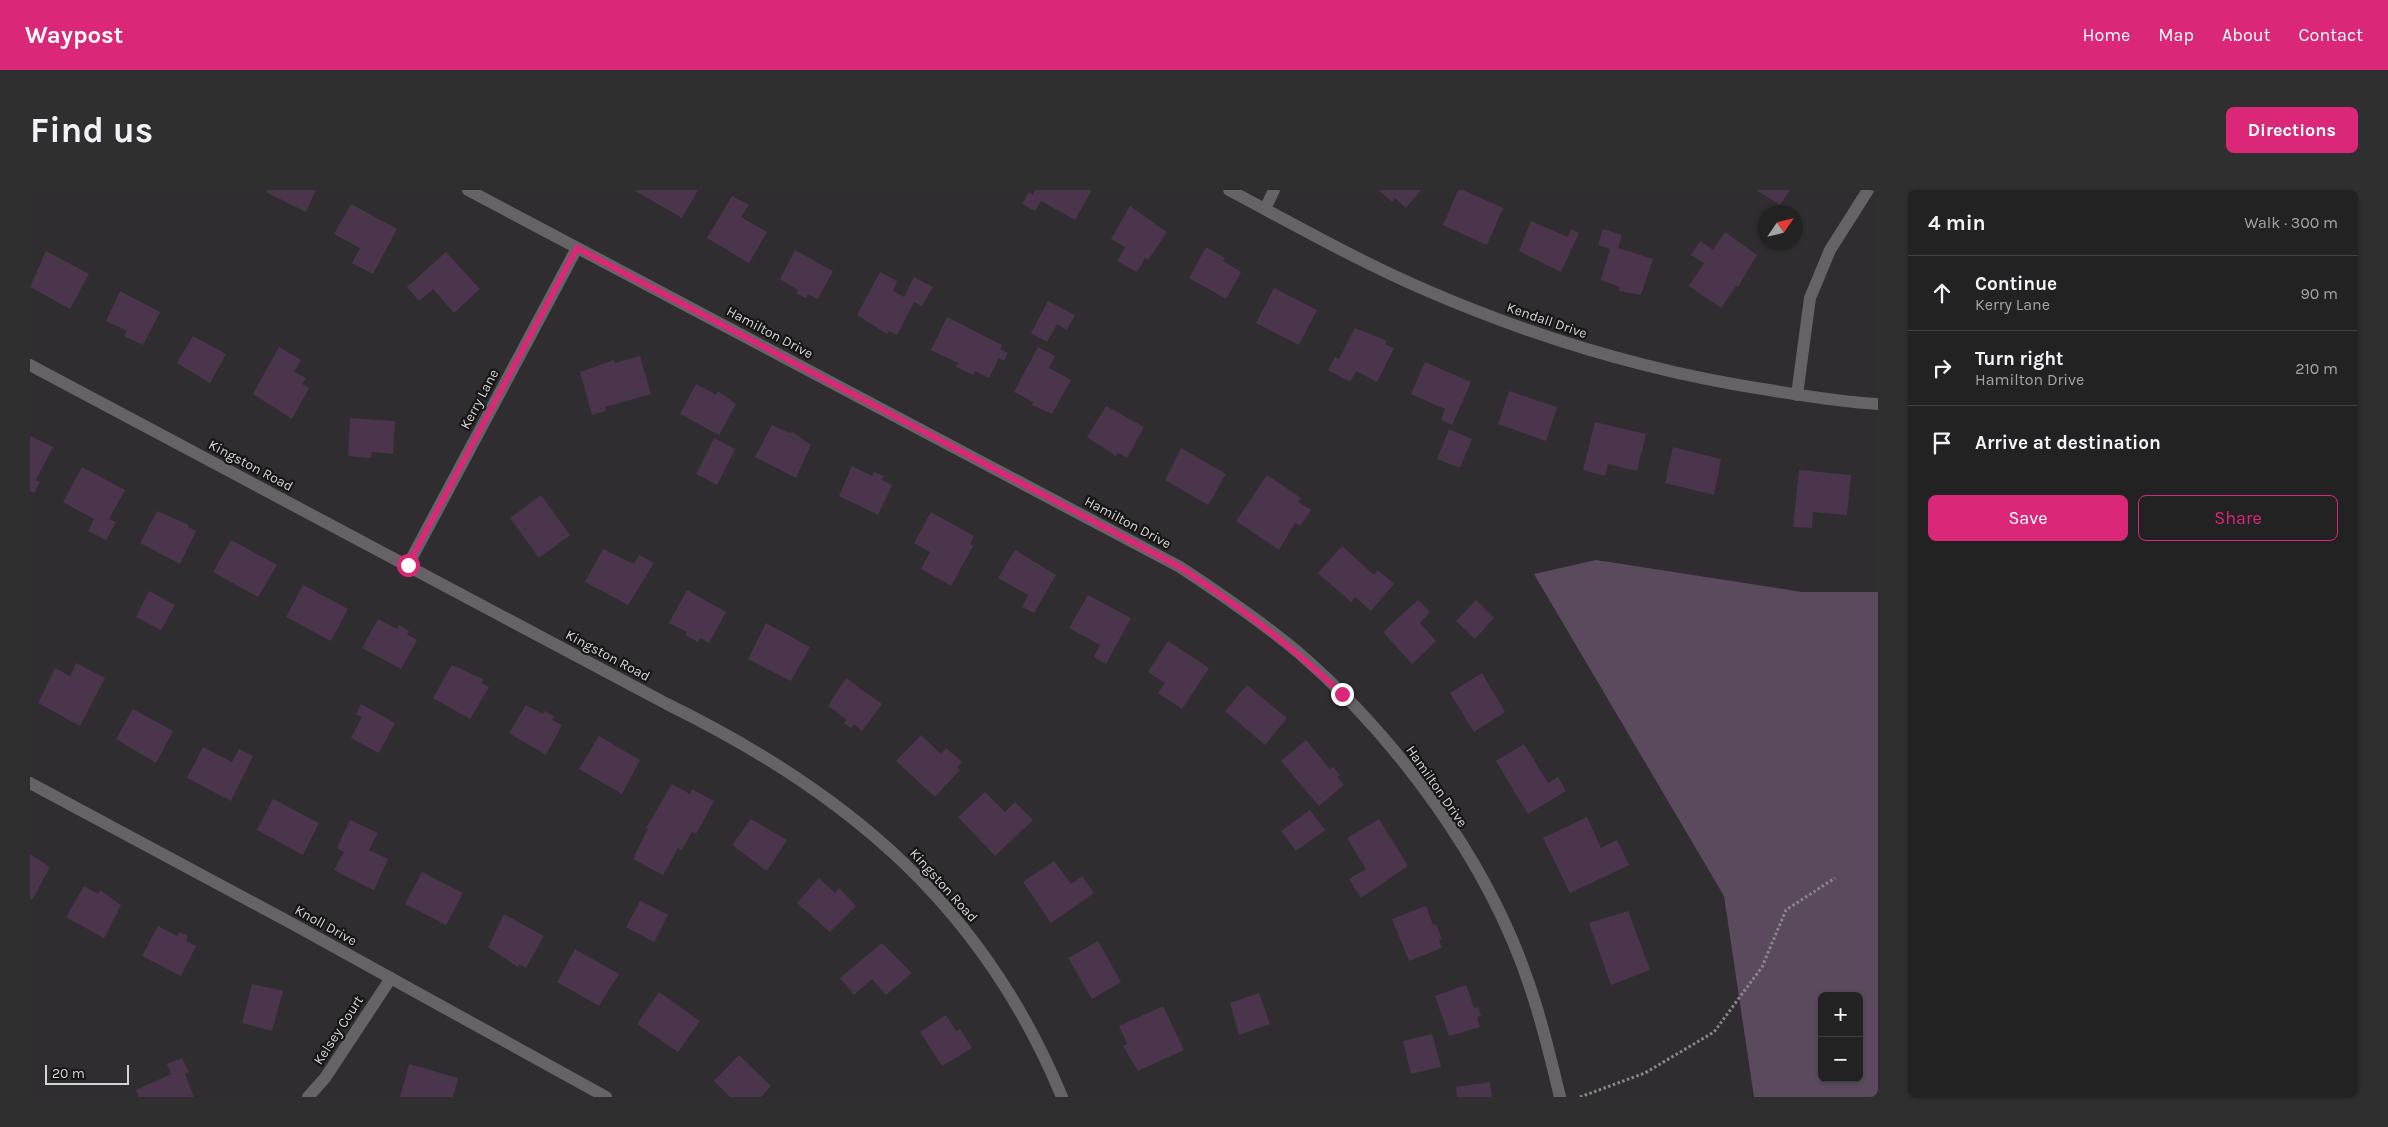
<!DOCTYPE html>
<meta charset="utf-8">
<style>
:root{--surface:#232223;--page:#2f2f30;--text:#f1f3f6;--muted:#a3a4a6;--line:#403f41;--accent:#db2777}
body{margin:0;font-family:Karla,sans-serif;background:var(--page);color:var(--text)}
.controls{position:absolute;right:15px;bottom:15px;display:grid;overflow:hidden;border-radius:8px;box-shadow:0 1px 4px #0004}
.controls button{width:45px;height:45px;display:grid;place-items:center;padding:0;border:0;border-bottom:1px solid var(--line);background:var(--surface);color:var(--text);font:25px sans-serif}
.compass{position:absolute;left:1728px;top:15px;width:45px;height:45px;border-radius:50%;background:var(--surface);box-shadow:0 1px 4px #0004;rotate:55deg}
.scale{position:absolute;left:15px;bottom:12px;width:84px;box-sizing:border-box;padding-left:5px;border:2px solid #d5d4d5;border-top:0;font-size:14px;line-height:18px;white-space:nowrap;color:#d5d4d5;-webkit-text-stroke:4px #161616;paint-order:stroke}
.stop{position:absolute;width:15px;height:15px;margin:-11px;border:4px solid #db2777;border-radius:50%;background:#fff}
.stop.end{background:#db2777;border-color:#fff;box-shadow:0 1px 5px #0008}
.list{margin:0;padding:0;list-style:none}
h2{display:flex;justify-content:space-between;align-items:center;height:65px;margin:0;padding:0 20px;font-size:21px}
h2 small{font-size:16px;font-weight:400;color:var(--muted)}
.list li{display:grid;grid-template-columns:32px 1fr auto;gap:15px;align-items:center;box-sizing:border-box;height:75px;padding:0 20px;border-top:1px solid var(--line)}
.list b{display:block;font-size:19px;white-space:nowrap}
.list p{margin:0;font-size:16px;white-space:nowrap;color:var(--muted)}
.list em{font-size:16px;font-style:normal;color:var(--muted)}
.actions{display:flex;gap:10px;padding:15px 20px}
.actions a{flex:1;padding:11px 0;border:1px solid var(--accent);border-radius:8px;text-align:center;font-size:18px;color:var(--accent)}
.actions .main{background:var(--accent);color:#fff}
.icon{flex:none;width:28px;height:28px;fill:none;stroke:currentColor;stroke-width:2;stroke-linecap:round;stroke-linejoin:round}
.map{position:relative;flex:none;width:1848px;height:907px;overflow:hidden;border-radius:8px}
header{display:flex;align-items:center;gap:30px;box-sizing:border-box;height:70px;padding:0 25px;background:var(--accent);color:#fff}
header strong{font-size:24px}
nav{display:flex;gap:28px;margin-inline-start:auto;font-size:18px}
.intro{display:flex;align-items:center;justify-content:space-between;box-sizing:border-box;height:120px;padding:0 30px}
h1{margin:0;font-size:35px}
.button{padding:12px 22px;border-radius:8px;background:var(--accent);color:#fff;font-size:18px;font-weight:700}
main{display:flex;gap:30px;padding:0 30px}
aside{flex:1;background:var(--surface);border-radius:8px;box-shadow:0 1px 4px #0004}
.map>svg:first-child{display:block}
.green{fill:#5b4a5e;fill-rule:evenodd}
.building{fill:#4a354d}
.lines{fill:none;stroke-linecap:round;stroke-linejoin:round}
.path{stroke:#898889;stroke-width:3;stroke-dasharray:2.5 2.5;stroke-linecap:butt}
.minor{stroke:#656365;stroke-width:12}
.route{stroke:#db2777;stroke-width:6}
.labels{text-anchor:middle;stroke-width:4.5;stroke-linejoin:round;paint-order:stroke}
.street-label{font-size:14px;fill:#d5d4d5;stroke:#161616}
</style>
<header>
<strong>Waypost</strong>
<nav><a>Home</a><a>Map</a><a>About</a><a>Contact</a></nav>
</header>
<div class="intro"><h1>Find us</h1><a class="button">Directions</a></div>
<main>
<div class="map">
<svg width="1848" height="907" viewBox="0 0 1848 907">
<rect width="100%" height="100%" fill="#2f2d2f"/>
<!-- green -->
<path class="green" d="M1566,370L1772,402H1848V907H1724L1694,706L1504,384ZM1792,806H1829V888H1792Z"/>
<!-- building -->
<g class="building">
<polygon points="237,0 286,0 276,22 236,2"/>
<polygon points="604,0 668,0 652,28"/>
<polygon points="1005,0 1062,0 1045,30 1011,11 1005,21 992,14 999,2 1003,5"/>
<polygon points="1349,0 1391,0 1376,18 1365,8 1362,12"/>
<polygon points="1428,0 1433,0 1473,18 1457,55 1413,35"/>
<polygon points="1726,0 1760,0 1750,15"/>
<polygon points="702,6 719,15 711,27 737,42 719,73 677,48"/>
<polygon points="321,14 367,39 343,84 322,73 330,58 304,44"/>
<polygon points="1100,16 1137,42 1118,70 1115,68 1107,82 1087,71 1095,57 1081,49"/>
<polygon points="1501,31 1538,47 1541,39 1549,43 1531,82 1489,61"/>
<polygon points="1573,39 1592,45 1588,58 1623,69 1611,105 1589,101 1590,97 1571,90 1580,59 1568,55"/>
<polygon points="1695,42 1727,65 1708,97 1706,96 1691,118 1659,96 1674,73 1661,65 1670,51 1683,60"/>
<polygon points="1176,57 1195,68 1193,71 1211,82 1196,109 1159,88"/>
<polygon points="765,60 803,81 788,109 778,104 776,108 766,103 768,100 750,89"/>
<polygon points="16,61 59,84 40,119 0,97"/>
<polygon points="416,62 450,99 424,123 403,99 389,111 377,97"/>
<polygon points="850,82 867,91 863,101 874,107 884,87 903,97 892,116 884,112 867,145 859,141 857,144 827,125"/>
<polygon points="1244,98 1287,120 1269,155 1226,133"/>
<polygon points="90,101 130,122 113,155 94,146 97,141 76,131"/>
<polygon points="1018,111 1045,125 1037,140 1027,134 1017,152 1001,143"/>
<polygon points="917,127 972,155 970,159 978,163 974,171 969,168 959,188 945,181 943,185 926,177 928,173 901,160"/>
<polygon points="1325,138 1357,151 1355,154 1364,158 1347,192 1326,181 1320,192 1298,180 1305,167 1309,169"/>
<polygon points="163,146 196,164 180,193 147,173"/>
<polygon points="249,157 271,170 264,182 276,188 272,194 279,198 262,229 223,204"/>
<polygon points="1008,157 1025,166 1019,178 1041,190 1022,224 1002,215 1003,212 984,202"/>
<polygon points="610,166 621,204 575,217 576,221 562,225 550,182 584,170 585,173"/>
<polygon points="1395,172 1441,192 1422,235 1411,230 1415,219 1381,204"/>
<polygon points="666,194 686,205 688,201 706,214 689,245 650,224"/>
<polygon points="1479,201 1527,217 1516,251 1468,234"/>
<polygon points="1076,216 1114,237 1097,268 1088,263 1086,266 1057,247"/>
<polygon points="320,228 365,231 363,264 342,262 341,268 318,266"/>
<polygon points="1565,232 1616,244 1607,281 1578,274 1575,286 1553,280"/>
<polygon points="742,235 759,243 763,242 781,255 766,288 725,267"/>
<polygon points="1419,239 1442,249 1430,278 1407,269"/>
<polygon points="0,246 23,257 6,290 10,292 4,303 0,301"/>
<polygon points="684,248 705,259 687,295 666,284"/>
<polygon points="1643,257 1691,269 1684,305 1635,293"/>
<polygon points="1151,258 1196,284 1178,315 1135,290"/>
<polygon points="822,276 842,286 844,282 854,286 852,290 862,295 848,325 809,306"/>
<polygon points="52,277 95,300 79,329 86,332 76,350 58,341 64,329 33,312"/>
<polygon points="1769,280 1821,285 1817,325 1783,322 1782,338 1763,337"/>
<polygon points="1237,285 1271,308 1268,312 1281,320 1270,336 1265,333 1249,360 1206,331"/>
<polygon points="511,305 540,345 509,368 480,328"/>
<polygon points="127,321 159,335 158,337 166,341 150,374 110,353"/>
<polygon points="901,322 944,346 940,354 943,356 921,396 891,379 900,362 884,353"/>
<polygon points="201,350 247,375 228,407 183,382"/>
<polygon points="1312,356 1344,385 1348,380 1364,394 1341,421 1325,407 1321,412 1288,383"/>
<polygon points="573,359 604,374 609,365 624,373 598,415 555,392"/>
<polygon points="985,360 1026,385 1004,423 992,417 998,405 968,388"/>
<polygon points="273,395 318,419 301,451 256,427"/>
<polygon points="657,400 696,422 679,453 670,448 668,452 655,445 657,442 639,433"/>
<polygon points="119,401 145,415 131,440 106,427"/>
<polygon points="1058,405 1101,428 1076,474 1064,467 1070,455 1039,438"/>
<polygon points="1388,410 1400,422 1390,433 1406,451 1382,474 1353,442"/>
<polygon points="1446,410 1464,428 1445,449 1426,431"/>
<polygon points="348,429 367,439 369,435 379,441 377,444 387,450 371,479 332,458"/>
<polygon points="736,433 780,457 761,491 718,469"/>
<polygon points="1138,451 1179,478 1152,519 1128,503 1135,493 1118,482"/>
<polygon points="46,473 75,488 50,536 8,513 25,478 40,486"/>
<polygon points="422,475 453,489 452,493 459,497 440,529 403,508"/>
<polygon points="1452,483 1475,522 1444,542 1420,503"/>
<polygon points="816,488 852,514 832,541 824,534 821,538 814,533 817,530 798,516"/>
<polygon points="1217,495 1257,528 1235,555 1195,521"/>
<polygon points="331,514 365,533 349,563 321,548 332,527 326,524"/>
<polygon points="496,515 513,524 515,521 524,526 522,530 532,535 516,565 479,543"/>
<polygon points="103,519 143,541 126,573 86,549"/>
<polygon points="891,545 911,564 916,558 932,572 927,577 930,580 905,607 866,571"/>
<polygon points="569,546 610,570 592,604 549,579"/>
<polygon points="1276,550 1300,579 1303,577 1310,585 1307,587 1314,595 1289,616 1251,571"/>
<polygon points="1494,554 1518,593 1528,587 1536,601 1498,624 1466,571"/>
<polygon points="173,557 202,572 209,559 223,566 201,611 157,588"/>
<polygon points="642,594 660,604 662,599 684,611 666,644 662,642 652,660 648,658 633,685 603,669 618,639 616,638"/>
<polygon points="955,602 975,622 985,612 1003,630 965,666 928,627"/>
<polygon points="243,609 289,633 273,665 227,640"/>
<polygon points="1280,620 1295,640 1266,661 1251,641"/>
<polygon points="1557,627 1571,658 1587,650 1599,675 1540,703 1513,648"/>
<polygon points="721,629 757,650 737,681 702,655"/>
<polygon points="1349,629 1378,676 1331,708 1319,689 1336,679 1317,648"/>
<polygon points="320,630 348,643 339,660 358,669 344,700 304,680 314,662 307,658"/>
<polygon points="0,664 20,677 2,710 0,709"/>
<polygon points="1024,671 1041,694 1052,686 1064,703 1021,733 993,692"/>
<polygon points="392,682 433,703 416,735 375,714"/>
<polygon points="789,688 805,703 809,698 826,716 800,742 767,713"/>
<polygon points="54,696 68,704 70,700 91,715 74,748 36,727"/>
<polygon points="610,711 638,725 624,752 596,737"/>
<polygon points="1396,716 1403,735 1406,734 1412,749 1409,750 1412,758 1379,771 1362,729"/>
<polygon points="1598,721 1620,780 1581,795 1559,733"/>
<polygon points="474,724 514,746 496,778 489,774 488,777 458,757"/>
<polygon points="128,736 147,746 150,742 158,746 156,751 166,756 151,786 112,766"/>
<polygon points="1068,751 1091,792 1062,809 1038,768"/>
<polygon points="852,753 882,783 856,805 842,789 824,805 810,788"/>
<polygon points="545,759 589,784 569,816 527,792"/>
<polygon points="222,794 253,801 242,841 212,833"/>
<polygon points="1436,795 1444,818 1448,817 1451,826 1447,827 1450,837 1419,846 1405,806"/>
<polygon points="629,802 670,831 648,862 607,834"/>
<polygon points="1229,803 1240,834 1209,845 1200,813"/>
<polygon points="1133,816 1154,860 1108,881 1093,856 1097,854 1089,836"/>
<polygon points="916,825 926,841 930,839 942,858 912,876 890,842"/>
<polygon points="1402,844 1411,877 1381,884 1373,851"/>
<polygon points="709,865 741,896 731,907 700,907 684,891"/>
<polygon points="152,868 159,882 155,884 164,907 109,907 106,900 141,884 137,874"/>
<polygon points="379,874 428,888 423,907 370,907"/>
<polygon points="1460,892 1462,907 1427,907 1426,897"/>
</g>
<g class="lines">
<!-- path -->
<polyline class="path" points="1550,907 1615,883 1684,842 1732,777 1756,720 1805,688"/>
<!-- minor -->
<g class="minor">
<path d="M438,0L1150,377C1191,404 1231,431 1269,463C1367,548 1458,671 1499,794C1512,831 1521,869 1530,907"/>
<path d="M1199,0C1265,35 1330,72 1398,101C1509,149 1620,182 1739,200C1775,206 1812,212 1848,214"/>
<polyline points="1235,19 1244,0"/>
<path d="M0,175L637,514C819,603 953,716 1032,907"/>
<polyline points="1767,205 1780,108 1800,60 1838,0"/>
<polyline points="378,375 547,58"/>
<polyline points="0,593 261,733 576,907"/>
<polyline points="278,907 295,888 361,788"/>
</g>
</g>
<g class="lines">
<!-- route -->
<path class="route" d="M378,375L547,58L1150,377C1210,417 1259,454 1312,504"/>
</g>
<g class="labels">
<!-- street labels -->
<g class="street-label">
<text transform="translate(1517 130) rotate(19)" y="5">Kendall Drive</text>
<text transform="translate(740 142) rotate(28)" y="5">Hamilton Drive</text>
<text transform="translate(449 209) rotate(-62)" y="5">Kerry Lane</text>
<text transform="translate(221 275) rotate(28)" y="5">Kingston Road</text>
<text transform="translate(1098 332) rotate(28)" y="5">Hamilton Drive</text>
<text transform="translate(578 465) rotate(28)" y="5">Kingston Road</text>
<text transform="translate(1407 596) rotate(55)" y="5">Hamilton Drive</text>
<text transform="translate(914 695) rotate(48)" y="5">Kingston Road</text>
<text transform="translate(296 735) rotate(29)" y="5">Knoll Drive</text>
<text transform="translate(308 840) rotate(-57)" y="5">Kelsey Court</text>
</g>
</g>
</svg>
<div class="controls">
<button>+</button>
<button>−</button>
</div>
<svg class="compass" viewBox="-18 -18 36 36"><path d="M0-13l5 13h-10z" fill="#e53935"/><path d="M0 13l5-13h-10z" fill="#a3a4a6"/></svg>
<div class="scale">20 m</div>
<div class="stop" style="left:378px;top:375px"></div>
<div class="stop end" style="left:1312px;top:504px"></div>
</div>
<aside>
<h2>4 min<small>Walk · 300 m</small></h2>
<ul class="list">
<li><svg class="icon" aria-label="ahead" viewBox="0 0 24 24"><path d="M12 20V5M6 11l6-6 6 6"/></svg><div><b>Continue</b><p>Kerry Lane</p></div><em>90 m</em></li>
<li><svg class="icon" aria-label="right" viewBox="0 0 24 24"><path d="M7 20v-9h11M14 6l5 5-5 5"/></svg><div><b>Turn right</b><p>Hamilton Drive</p></div><em>210 m</em></li>
<li><svg class="icon" aria-label="arrive" viewBox="0 0 24 24"><path d="M6 21V4h12l-3 4 3 4H6"/></svg><div><b>Arrive at destination</b></div></li>
</ul>
<div class="actions"><a class="main">Save</a><a>Share</a></div>
</aside>
</main>
